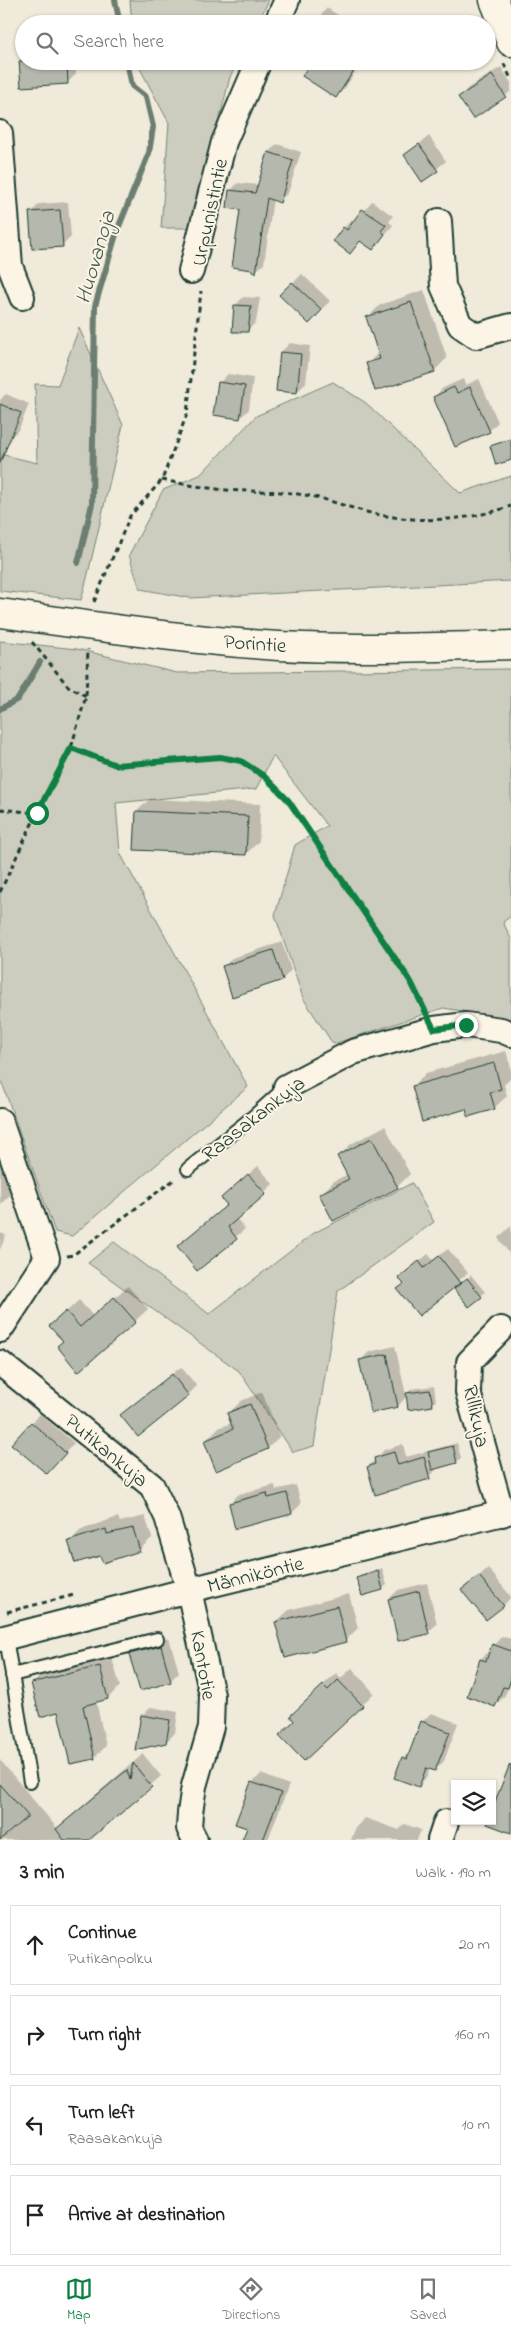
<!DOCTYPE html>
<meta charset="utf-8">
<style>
:root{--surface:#fff;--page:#f2f2f2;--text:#222;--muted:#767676;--line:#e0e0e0;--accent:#0b8043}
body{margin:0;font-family:"Indie Flower",sans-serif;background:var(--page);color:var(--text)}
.controls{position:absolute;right:15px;bottom:15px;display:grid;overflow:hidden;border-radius:0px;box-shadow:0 1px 4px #0004}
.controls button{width:45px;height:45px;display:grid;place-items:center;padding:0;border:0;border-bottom:1px solid var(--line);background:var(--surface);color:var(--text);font:25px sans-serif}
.stop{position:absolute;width:15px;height:15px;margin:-11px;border:4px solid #0b8043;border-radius:50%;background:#fff}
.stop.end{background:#0b8043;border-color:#fff;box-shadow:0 1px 5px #0008}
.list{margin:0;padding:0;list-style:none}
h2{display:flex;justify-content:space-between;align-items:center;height:65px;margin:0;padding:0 20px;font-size:21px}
h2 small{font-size:16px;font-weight:400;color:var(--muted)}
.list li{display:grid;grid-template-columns:32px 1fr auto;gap:15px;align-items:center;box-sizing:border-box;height:80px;margin:0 10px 10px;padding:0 10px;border:1px solid var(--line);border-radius:0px}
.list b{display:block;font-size:19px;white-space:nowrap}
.list p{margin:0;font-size:16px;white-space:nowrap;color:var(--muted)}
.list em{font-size:16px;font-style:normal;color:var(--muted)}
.icon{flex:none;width:28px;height:28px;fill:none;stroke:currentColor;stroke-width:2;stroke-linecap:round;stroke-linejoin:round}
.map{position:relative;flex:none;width:511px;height:1840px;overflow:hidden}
.search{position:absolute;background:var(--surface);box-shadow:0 1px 4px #0004;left:15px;right:15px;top:15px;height:55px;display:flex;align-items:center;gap:12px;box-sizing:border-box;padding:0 18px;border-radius:28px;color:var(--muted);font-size:19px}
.sheet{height:425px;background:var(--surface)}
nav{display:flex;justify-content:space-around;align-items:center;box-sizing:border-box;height:70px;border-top:1px solid var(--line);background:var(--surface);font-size:14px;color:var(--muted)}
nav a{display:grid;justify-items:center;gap:2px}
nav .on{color:var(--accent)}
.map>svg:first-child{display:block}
.green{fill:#cccdbf;stroke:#76857a}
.shadow{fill:#0003}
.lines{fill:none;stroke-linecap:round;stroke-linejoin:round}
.stream{stroke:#6c7d71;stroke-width:6}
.building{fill:#b5b9ad;stroke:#1f3d34}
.service-casing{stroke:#1f3d34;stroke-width:16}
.minor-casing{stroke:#1f3d34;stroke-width:28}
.tertiary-casing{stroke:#1f3d34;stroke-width:31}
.trunk-casing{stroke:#1f3d34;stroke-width:31}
.path{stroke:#1f3d34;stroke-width:3;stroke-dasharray:5 4;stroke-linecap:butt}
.service{stroke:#fcf5e5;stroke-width:12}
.minor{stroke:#fcf5e5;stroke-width:24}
.tertiary{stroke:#fcf5e5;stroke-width:28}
.trunk{stroke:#fcf5e5;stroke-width:28}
.route{stroke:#0b8043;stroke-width:6}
.labels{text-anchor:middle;stroke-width:4;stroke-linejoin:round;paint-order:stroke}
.street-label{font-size:21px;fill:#1f3d34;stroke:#fcf5e5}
.water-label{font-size:22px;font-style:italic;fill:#455d53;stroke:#fcf5e5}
</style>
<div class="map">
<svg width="511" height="1840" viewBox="0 0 511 1840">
<rect width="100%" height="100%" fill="#efeada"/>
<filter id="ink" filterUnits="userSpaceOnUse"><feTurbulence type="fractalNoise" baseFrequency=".02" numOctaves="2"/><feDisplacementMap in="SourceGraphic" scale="10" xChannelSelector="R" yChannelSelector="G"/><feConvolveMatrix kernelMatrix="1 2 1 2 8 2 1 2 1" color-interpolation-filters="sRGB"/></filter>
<g filter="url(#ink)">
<!-- green -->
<g class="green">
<polygon points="130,0 269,0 257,24 132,24"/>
<polygon points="136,61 238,61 230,77 192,228 161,228 169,123"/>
<polygon points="79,328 123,425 87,578 81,600 0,591 0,454 37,463 35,384 58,385"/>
<polygon points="333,382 366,403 460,493 511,476 511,581 190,598 140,589 129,555 163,490 200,475 256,416"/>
<polygon points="0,641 77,649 177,673 511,669 511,916 503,922 511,939 511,1019 443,1008 333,1044 303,998 275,915 295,845 327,826 273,756 256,789 116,803 120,853 248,1087 72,1236 55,1232 0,1077"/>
<polygon points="412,1183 434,1222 338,1291 314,1446 293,1452 239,1371 88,1263 114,1242 209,1314 314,1233"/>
</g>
<!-- shadow -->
<g class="shadow">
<polygon points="327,8 352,24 314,24"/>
<polygon points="24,54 24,61 75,61 76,74 67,83 22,85 20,58"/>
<polygon points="313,61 362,61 345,88 336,97"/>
<polygon points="501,67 511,83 511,91 505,96 460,97 468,88"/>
<polygon points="429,136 446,161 423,180 406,155"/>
<polygon points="277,144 301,152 288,193 279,201 273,199 264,264 256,271 241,209 230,191 238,183 259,185 269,152"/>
<polygon points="372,201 393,216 389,222 393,225 373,249 361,240 350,252 344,228 352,219 355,221"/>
<polygon points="68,202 71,237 62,246 31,213 39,204"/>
<polygon points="302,274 330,301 309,322 281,295"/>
<polygon points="424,290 447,358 434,371 367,364 379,352 368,317 380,305"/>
<polygon points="243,297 260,298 256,322 247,331 235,306"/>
<polygon points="290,343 310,346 306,383 297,392 277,390 281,352"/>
<polygon points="228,374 253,378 249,409 240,418 219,383"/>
<polygon points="463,379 466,385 479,379 498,422 489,431 434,397 443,388"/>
<polygon points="6,394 29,404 19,429 10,438 0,433 0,400"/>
<polygon points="150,799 260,804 259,841 246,854 137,811"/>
<polygon points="282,942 291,970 283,979 224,967 232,958"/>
<polygon points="506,1051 511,1068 511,1078 504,1085 507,1096 494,1108 467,1108 413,1086 426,1073"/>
<polygon points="385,1126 410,1174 397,1187 334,1219 321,1194 334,1181 348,1174 339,1156 351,1144"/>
<polygon points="0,1145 12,1193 0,1205"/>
<polygon points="258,1166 273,1184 236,1218 245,1229 197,1270 228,1204 222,1198"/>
<polygon points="511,1226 511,1256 498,1238"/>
<polygon points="0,1233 6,1235 0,1250"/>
<polygon points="448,1249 468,1273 419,1314 399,1289 405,1283 400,1278 428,1254 433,1260"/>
<polygon points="471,1275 485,1292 481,1296 459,1285"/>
<polygon points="128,1286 148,1309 135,1321 64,1341 51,1326 79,1300 93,1316"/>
<polygon points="395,1346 406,1395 411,1389 434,1386 436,1401 432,1405 407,1396 398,1406 361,1360 369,1352"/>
<polygon points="181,1367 197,1386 188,1395 131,1407"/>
<polygon points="262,1392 280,1436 268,1448 205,1441 218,1428 232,1423 228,1414 241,1401"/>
<polygon points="40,1414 74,1443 55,1464 13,1443"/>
<polygon points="457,1443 461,1458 456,1462 438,1467 430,1477 368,1467 384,1450 403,1444 406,1457"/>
<polygon points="275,1485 276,1490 296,1485 301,1504 292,1513 236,1527 230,1503 239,1494"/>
<polygon points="145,1516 152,1538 139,1550 101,1554 70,1541 82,1529 118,1517 120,1522"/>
<polygon points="382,1568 387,1585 382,1589 358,1578 362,1574"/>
<polygon points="488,1568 511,1597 503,1606 463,1590"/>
<polygon points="427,1583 437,1624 428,1632 389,1599 398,1590"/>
<polygon points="349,1594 358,1628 345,1641 276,1622 289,1610"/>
<polygon points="502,1636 511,1639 511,1683 504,1697 495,1705 468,1696 481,1659"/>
<polygon points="169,1638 179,1672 170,1681 131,1655 140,1646"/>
<polygon points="111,1655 120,1686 108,1698 96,1701 106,1746 94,1758 59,1711 33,1684 44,1672"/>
<polygon points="352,1668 374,1693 362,1705 296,1720 304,1703 336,1673 341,1678"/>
<polygon points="151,1707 178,1712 175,1733 166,1742 142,1716"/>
<polygon points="431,1713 458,1723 444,1761 435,1770 430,1768 427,1777 418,1785 403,1758 412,1749 422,1722"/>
<polygon points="143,1754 161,1776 88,1840 0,1840 0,1760 57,1828"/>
<polygon points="261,1774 289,1785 268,1839 243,1840 248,1828 237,1823 253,1782"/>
<polygon points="365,1818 399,1830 405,1824 421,1830 417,1840 351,1840 356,1827"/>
</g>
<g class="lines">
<!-- stream -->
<g class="stream">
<polyline points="115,0 120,24"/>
<polyline points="78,563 92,504 95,306 117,231 149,153 153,127 146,97 132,86 127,61"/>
<polyline points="0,709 18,699 40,662"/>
</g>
</g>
<!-- building -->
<g class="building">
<polygon points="19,61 67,61 68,84 21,87"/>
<polygon points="312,61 360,61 336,98 302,76"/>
<polygon points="492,75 506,97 473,119 458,97"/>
<polygon points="419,144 438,171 422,182 404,155"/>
<polygon points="268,152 293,160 280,203 267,198 256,273 252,270 232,267 240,210 227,208 229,190 255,193"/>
<polygon points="362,209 386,225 381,231 385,234 373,250 360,241 350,254 333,241 343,227 347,230"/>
<polygon points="60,210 63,247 32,249 29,212"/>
<polygon points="292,282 322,310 309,324 279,295"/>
<polygon points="411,302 435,372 375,391 366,363 380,359 366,317"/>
<polygon points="234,305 251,306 248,332 232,332"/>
<polygon points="280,352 301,354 297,393 276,391"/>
<polygon points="218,382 245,386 240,419 213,415"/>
<polygon points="454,387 457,393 470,387 490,432 455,447 433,397"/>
<polygon points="0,404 21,413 0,463"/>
<polygon points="511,439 511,460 496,465 490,446"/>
<polygon points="136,811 248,816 246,855 134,850"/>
<polygon points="273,950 283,980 232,997 222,966"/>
<polygon points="494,1063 501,1089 490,1092 495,1109 468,1117 466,1109 422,1122 412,1086"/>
<polygon points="372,1138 398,1188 333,1221 319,1194 349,1179 337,1156"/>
<polygon points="248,1174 266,1194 228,1227 237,1239 197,1271 177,1246 227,1205 221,1198"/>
<polygon points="439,1256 460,1283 419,1316 397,1289 404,1284 398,1278 419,1261 424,1268"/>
<polygon points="467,1278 482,1297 469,1307 454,1289"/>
<polygon points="114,1297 136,1322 78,1372 57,1346 63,1341 49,1326 66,1311 80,1327"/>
<polygon points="387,1354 398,1407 371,1413 359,1360"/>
<polygon points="172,1374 189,1396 138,1437 120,1415"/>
<polygon points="430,1390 433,1406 408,1410 406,1393"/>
<polygon points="250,1404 268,1449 216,1471 204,1441 233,1429 227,1413"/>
<polygon points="31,1422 66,1453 47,1474 11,1444"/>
<polygon points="453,1446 457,1463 432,1470 428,1452"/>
<polygon points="394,1452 398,1465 424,1457 430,1479 375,1495 367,1467 375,1464 374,1458"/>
<polygon points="267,1493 268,1498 287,1493 292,1514 235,1529 229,1503"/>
<polygon points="133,1528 140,1551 103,1563 100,1556 75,1563 68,1541 106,1529 107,1534"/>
<polygon points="378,1571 383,1590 362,1596 356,1578"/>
<polygon points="479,1576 504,1606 486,1620 461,1590"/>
<polygon points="419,1591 429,1634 398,1641 388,1599"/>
<polygon points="337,1606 346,1642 285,1658 275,1622"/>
<polygon points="492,1644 511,1651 511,1679 508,1688 503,1687 495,1707 467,1696 480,1659 486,1661"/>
<polygon points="161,1646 171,1682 140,1691 129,1654"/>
<polygon points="100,1666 108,1699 83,1706 95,1759 70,1764 58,1712 40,1717 31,1683"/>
<polygon points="338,1680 363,1706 304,1761 279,1735 294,1721 290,1716 323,1685 328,1690"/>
<polygon points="141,1715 170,1720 166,1743 135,1750"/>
<polygon points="421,1721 450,1732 435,1771 426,1768 419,1787 394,1778 402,1757 407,1759"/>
<polygon points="133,1763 152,1787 89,1840 64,1840 56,1829 127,1770 130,1780"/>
<polygon points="510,1764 511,1765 511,1833 487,1824 488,1821 492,1821 492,1809"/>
<polygon points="251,1782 281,1793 263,1840 242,1840 247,1828 235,1824"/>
<polygon points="0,1784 28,1816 0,1840"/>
</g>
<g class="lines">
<!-- service casing -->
<g class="service-casing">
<g id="service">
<polyline points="188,1169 254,1116 286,1087"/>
<polyline points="6,1638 30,1782"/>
<polyline points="12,1675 157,1639"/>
</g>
</g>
<!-- minor casing -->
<g class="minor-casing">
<g id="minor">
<polyline points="276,24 287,0"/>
<polyline points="0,133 10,266 22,297"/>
<polyline points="439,221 443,286 460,325 476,336 511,326"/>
<polyline points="191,271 224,142 259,61"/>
<polyline points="286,1087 353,1052 434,1029 466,1025 501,1030 511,1034"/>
<polyline points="0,1121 47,1258 0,1330"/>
<polyline points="501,1329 469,1362 468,1392 502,1514"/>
<polyline points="0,1363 152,1486 167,1517 189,1590 212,1695 211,1727 194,1786 190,1813 189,1828 195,1840"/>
<polyline points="0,1639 189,1590 511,1511"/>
<polyline points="440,1840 446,1822"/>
</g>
</g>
<!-- tertiary casing -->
<g class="tertiary-casing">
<polyline id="tertiary" points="494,0 511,42"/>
</g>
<!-- trunk casing -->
<g class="trunk-casing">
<path id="trunk" d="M0,613C93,626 186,640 279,646C355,650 435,647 511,645"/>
</g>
<!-- path -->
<g class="path">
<polyline points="504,64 511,79"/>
<path d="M162,480C183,484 205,488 226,490C250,492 275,490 298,494C329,498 357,512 387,516C429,523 471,520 511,506"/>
<polyline points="94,602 130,516 162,480 187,414 201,291"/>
<polyline points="32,642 68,686 86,696"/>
<polyline points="71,748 117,765 220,757 241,761 264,776 288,800 411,982 424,1008"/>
<polyline points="0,809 37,813"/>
<polyline points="0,892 37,813 71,748 86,696 88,649"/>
<polyline points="67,1256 73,1255 175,1179"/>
<polyline points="7,1612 74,1595"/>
</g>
<!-- service -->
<use href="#service" class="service"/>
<!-- minor -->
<use href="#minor" class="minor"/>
<!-- tertiary -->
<use href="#tertiary" class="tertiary"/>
<!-- trunk -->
<use href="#trunk" class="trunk"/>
</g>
</g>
<g class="lines" filter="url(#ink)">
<!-- route -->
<polyline class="route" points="37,813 71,748 116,765 220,757 241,761 264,776 288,800 411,982 434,1029 466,1025"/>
</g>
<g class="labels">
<!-- street labels -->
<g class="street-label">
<text transform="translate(209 212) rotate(-78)" y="7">Urpunistintie</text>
<text transform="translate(255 643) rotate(4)" y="7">Porintie</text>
<text transform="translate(253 1118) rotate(-38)" y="7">Raasakankuja</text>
<text transform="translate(477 1416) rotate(78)" y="7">Rillikuja</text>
<text transform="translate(107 1450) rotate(40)" y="7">Putikankuja</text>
<text transform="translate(255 1574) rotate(-14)" y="7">Männiköntie</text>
<text transform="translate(204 1665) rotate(80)" y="7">Kantotie</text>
</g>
<!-- water labels -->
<g class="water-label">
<text transform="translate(94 257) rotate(-74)" y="8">Huovanoja</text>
</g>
</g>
</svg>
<div class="controls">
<button><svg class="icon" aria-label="layers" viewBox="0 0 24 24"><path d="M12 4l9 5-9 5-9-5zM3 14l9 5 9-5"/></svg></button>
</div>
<div class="stop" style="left:37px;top:813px"></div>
<div class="stop end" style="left:466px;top:1025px"></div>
<div class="search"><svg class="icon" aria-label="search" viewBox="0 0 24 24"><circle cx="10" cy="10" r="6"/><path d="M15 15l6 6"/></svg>Search here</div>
</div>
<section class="sheet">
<h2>3 min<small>Walk · 190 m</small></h2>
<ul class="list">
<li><svg class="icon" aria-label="ahead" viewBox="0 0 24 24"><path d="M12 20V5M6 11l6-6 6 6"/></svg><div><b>Continue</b><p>Putikanpolku</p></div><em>20 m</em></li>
<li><svg class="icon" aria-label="right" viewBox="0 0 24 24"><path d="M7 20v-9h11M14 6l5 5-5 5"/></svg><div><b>Turn right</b></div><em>160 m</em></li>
<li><svg class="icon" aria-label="left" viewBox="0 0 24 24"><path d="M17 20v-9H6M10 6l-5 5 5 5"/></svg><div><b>Turn left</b><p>Raasakankuja</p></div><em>10 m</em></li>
<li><svg class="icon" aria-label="arrive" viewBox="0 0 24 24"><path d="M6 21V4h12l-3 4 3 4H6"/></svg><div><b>Arrive at destination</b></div></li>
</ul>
</section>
<nav>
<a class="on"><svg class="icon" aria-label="map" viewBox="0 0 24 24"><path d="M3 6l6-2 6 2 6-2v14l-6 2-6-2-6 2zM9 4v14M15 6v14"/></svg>Map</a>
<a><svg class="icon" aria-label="directions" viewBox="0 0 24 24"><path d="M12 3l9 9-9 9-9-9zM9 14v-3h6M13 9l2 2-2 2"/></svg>Directions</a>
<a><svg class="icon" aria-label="saved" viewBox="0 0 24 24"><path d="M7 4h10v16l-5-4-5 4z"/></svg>Saved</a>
</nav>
